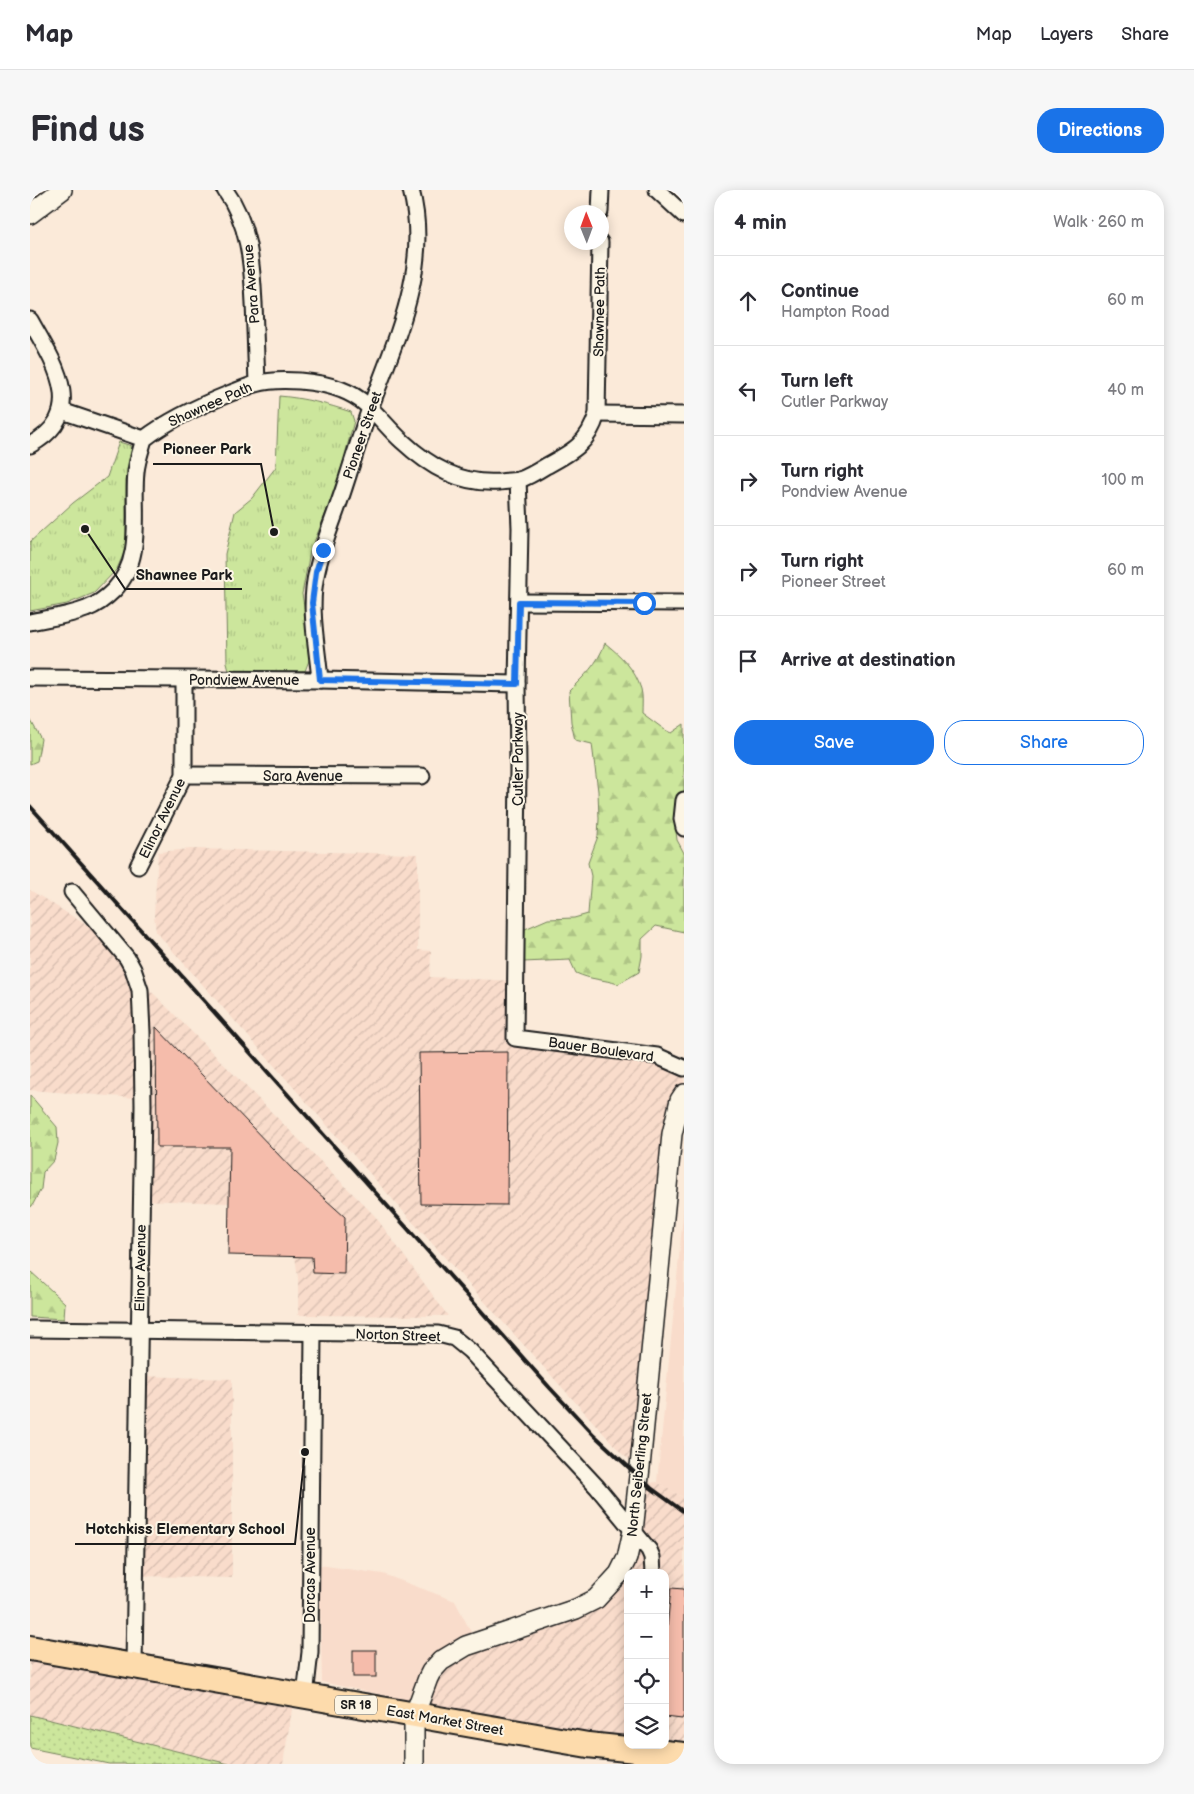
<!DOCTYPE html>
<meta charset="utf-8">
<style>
:root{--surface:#fff;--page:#f7f7f7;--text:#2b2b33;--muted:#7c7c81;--line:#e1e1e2;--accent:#1a73e8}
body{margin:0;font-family:"Balsamiq Sans",sans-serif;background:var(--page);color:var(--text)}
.controls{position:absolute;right:15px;bottom:15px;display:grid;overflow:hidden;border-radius:10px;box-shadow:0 2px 12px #0003}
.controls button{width:45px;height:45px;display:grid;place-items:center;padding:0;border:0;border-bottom:1px solid var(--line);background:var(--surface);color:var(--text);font:25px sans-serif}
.compass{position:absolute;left:534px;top:15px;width:45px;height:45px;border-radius:50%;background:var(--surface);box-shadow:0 2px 12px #0003;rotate:359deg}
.stop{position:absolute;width:15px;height:15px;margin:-11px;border:4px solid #1a73e8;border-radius:50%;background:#fff}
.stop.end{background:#1a73e8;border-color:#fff;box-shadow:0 1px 5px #0008}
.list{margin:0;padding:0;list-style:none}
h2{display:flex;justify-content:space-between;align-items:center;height:65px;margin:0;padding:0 20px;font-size:21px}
h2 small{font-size:16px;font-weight:400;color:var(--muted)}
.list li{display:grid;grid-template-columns:32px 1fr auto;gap:15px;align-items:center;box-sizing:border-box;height:90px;padding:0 20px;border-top:1px solid var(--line)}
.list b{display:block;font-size:19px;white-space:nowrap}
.list p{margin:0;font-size:16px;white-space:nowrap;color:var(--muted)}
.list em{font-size:16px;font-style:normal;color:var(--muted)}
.actions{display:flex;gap:10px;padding:15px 20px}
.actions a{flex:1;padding:11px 0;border:1px solid var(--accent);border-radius:20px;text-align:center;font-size:18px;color:var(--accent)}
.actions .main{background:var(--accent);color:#fff}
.icon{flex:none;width:28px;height:28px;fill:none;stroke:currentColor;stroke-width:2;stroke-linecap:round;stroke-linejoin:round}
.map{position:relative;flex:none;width:654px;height:1574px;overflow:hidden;border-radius:20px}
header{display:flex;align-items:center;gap:30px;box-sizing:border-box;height:70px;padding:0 25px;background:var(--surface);border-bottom:1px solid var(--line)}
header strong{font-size:24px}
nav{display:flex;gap:28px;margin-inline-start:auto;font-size:18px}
.intro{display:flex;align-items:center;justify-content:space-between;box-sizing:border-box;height:120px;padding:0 30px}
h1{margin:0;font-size:35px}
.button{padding:12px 22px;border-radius:20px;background:var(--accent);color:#fff;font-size:18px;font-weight:700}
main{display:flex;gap:30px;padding:0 30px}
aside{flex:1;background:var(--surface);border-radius:20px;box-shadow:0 2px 12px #0003}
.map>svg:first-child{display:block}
.built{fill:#f9dccb}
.industrial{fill:url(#industrial-furrows)}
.grass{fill:url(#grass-dots);stroke:#74815c}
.forest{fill:url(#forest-firs);stroke:#74815c}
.park{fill:url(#park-tufts);stroke:#74815c}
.building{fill:#f5bcab;stroke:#1c1c1c}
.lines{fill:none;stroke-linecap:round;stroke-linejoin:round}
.minor-casing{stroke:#1c1c1c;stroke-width:19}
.tertiary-casing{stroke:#1c1c1c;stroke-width:22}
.primary-casing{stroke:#1c1c1c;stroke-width:28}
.minor{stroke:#fcf5e5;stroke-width:15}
.tertiary{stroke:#fcf5e5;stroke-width:19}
.primary{stroke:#fddbac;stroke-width:24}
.rail{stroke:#1c1c1c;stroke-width:4}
.route{stroke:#1a73e8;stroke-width:6}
.labels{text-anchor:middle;stroke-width:4;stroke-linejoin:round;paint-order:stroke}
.shield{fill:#fcf5e5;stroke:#5f5d58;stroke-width:1}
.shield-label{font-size:12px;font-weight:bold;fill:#1c1c1c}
.street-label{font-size:14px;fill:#1c1c1c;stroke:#fcf5e5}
.leader{fill:none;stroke:#1c1c1c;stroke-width:2}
.callout-dot{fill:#1c1c1c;stroke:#fcf5e5;stroke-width:2}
.callout-label{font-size:15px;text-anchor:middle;font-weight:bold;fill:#1c1c1c;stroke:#fcf5e5;stroke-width:4;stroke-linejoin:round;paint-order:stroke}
</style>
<header>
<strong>Map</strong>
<nav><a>Map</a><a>Layers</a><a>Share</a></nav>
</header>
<div class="intro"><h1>Find us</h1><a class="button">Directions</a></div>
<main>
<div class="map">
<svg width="654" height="1574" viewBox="0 0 654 1574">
<defs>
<pattern id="industrial-furrows" width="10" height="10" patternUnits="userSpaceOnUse" patternTransform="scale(1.25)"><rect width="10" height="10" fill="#f9dccb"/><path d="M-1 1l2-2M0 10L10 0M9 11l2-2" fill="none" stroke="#d5bcae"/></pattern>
<pattern id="grass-dots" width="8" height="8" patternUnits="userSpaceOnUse" patternTransform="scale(1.25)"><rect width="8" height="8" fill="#cce69c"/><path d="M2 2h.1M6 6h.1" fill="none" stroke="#afc586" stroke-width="1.8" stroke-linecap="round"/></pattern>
<pattern id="forest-firs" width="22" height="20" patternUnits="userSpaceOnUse" patternTransform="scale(1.25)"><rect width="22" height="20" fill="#cce69c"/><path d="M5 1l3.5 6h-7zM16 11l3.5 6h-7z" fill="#afc586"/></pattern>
<pattern id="park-tufts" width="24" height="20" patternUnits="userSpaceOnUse" patternTransform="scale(1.25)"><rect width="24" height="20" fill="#cce69c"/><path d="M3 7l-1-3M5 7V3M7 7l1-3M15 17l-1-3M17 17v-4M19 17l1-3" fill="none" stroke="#afc586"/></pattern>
</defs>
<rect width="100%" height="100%" fill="#fbead9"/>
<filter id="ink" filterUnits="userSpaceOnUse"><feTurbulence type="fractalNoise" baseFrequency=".02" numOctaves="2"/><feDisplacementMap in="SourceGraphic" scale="10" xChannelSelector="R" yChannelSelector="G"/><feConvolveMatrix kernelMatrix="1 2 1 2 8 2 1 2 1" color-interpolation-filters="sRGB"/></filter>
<g filter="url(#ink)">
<!-- built -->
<g class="built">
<polygon points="654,1016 654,1308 627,1292"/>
<polygon points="289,1375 353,1384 425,1411 443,1446 385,1512 292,1492"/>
</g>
<!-- industrial -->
<g class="industrial">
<polygon points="161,659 388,664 388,760 401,761 400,787 487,791 485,847 654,878 654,904 610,1277 593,1265 380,1029 126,742 124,725 128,662"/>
<polygon points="0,700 66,741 101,786 106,908 0,900"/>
<polygon points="110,800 123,803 345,1026 418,1126 268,1125 268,1088 265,1066 198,1065 199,1013 111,1010"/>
<polygon points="112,1186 202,1189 202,1388 110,1386"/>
<polygon points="627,1292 654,1308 654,1560 635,1555 635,1383 627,1383 607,1339 612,1294"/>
<polygon points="606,1348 616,1361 620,1383 598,1383 598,1555 389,1522 397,1499 427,1464 554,1419"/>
<polygon points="0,1467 264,1508 253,1574 199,1574 0,1525"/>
</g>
<!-- grass -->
<polygon class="grass" points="0,1525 199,1574 79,1574 0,1558"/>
<!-- forest -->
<g class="forest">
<path d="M575,453C591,466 605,479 611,499C613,506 612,516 612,523L635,540L641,543L654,534V602L648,614L645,632L647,650L654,663V742L626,736L612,749V766L609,782L588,794C573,789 561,790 546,783L540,770L493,772L495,739L518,729L544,728L558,724L561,686L558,673L568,646L569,629L568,601L562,554L545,550L541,532L539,501C554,486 568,474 575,453Z"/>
<polygon points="0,529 11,549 7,571 0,574"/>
<polygon points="0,905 27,937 28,953 24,970 13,982 11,999 2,1016 0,1017"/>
<polygon points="0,1081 35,1113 34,1129 0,1127"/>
</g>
<!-- park -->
<g class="park">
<path d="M249,206C274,208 297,214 321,222L324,231L306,298L280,362L272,404L280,453V468L275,481H199L197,473L195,364L205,322L222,308L246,277Z"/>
<polygon points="89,252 102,256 96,291 96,358 87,379 64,403 37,414 0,421 0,352 43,313 77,287"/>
</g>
<!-- building -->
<g class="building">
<polygon points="126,837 266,983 315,1027 314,1084 283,1083 282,1067 198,1065 200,957 127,957"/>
<polygon points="478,862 477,1015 391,1014 389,863"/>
<polygon points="641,1398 654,1399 654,1525 652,1529 635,1527 635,1460"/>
<rect x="323" y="1460" width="23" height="27"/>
</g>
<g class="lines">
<!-- minor casing -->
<g class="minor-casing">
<g id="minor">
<path d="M195,0C219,33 222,73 224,113C225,140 226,166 227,193"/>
<polyline points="627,0 654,25"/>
<polyline points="570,22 571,0"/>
<path d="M0,130C24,172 59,224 0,255"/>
<polyline points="32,221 114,249"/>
<polyline points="567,224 654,225"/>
<polyline points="488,290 490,338 487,494 488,577 485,848 627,866 654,878"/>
<polyline points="489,412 654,413"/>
<path d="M0,432C19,428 38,426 56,419C67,415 76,408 84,400C115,368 102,322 106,282C107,271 111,260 114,249C140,229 171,215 201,203C209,200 218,196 226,194C249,187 290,191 312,200C339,210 352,233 372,251C400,277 431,295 470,292C476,291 483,291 489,290C498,287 508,281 516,276C542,262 558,254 567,224L570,52"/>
<polyline points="0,488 290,490 487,494"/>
<path d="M290,490C287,454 278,417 287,381C293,353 305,326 314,298C323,271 331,243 341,216C367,146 401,75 381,0"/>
<polyline points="154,585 392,586"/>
<polyline points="654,610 652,629 654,638"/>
<polyline points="108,676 154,585 154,490"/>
<polyline points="42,702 97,768 103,779 110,800 112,842 113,916 104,1475"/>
<polyline points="0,1139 408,1144 424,1148 440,1161 567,1297 619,1360 622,1367 623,1383"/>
<polyline points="275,1506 280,1462 283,1143"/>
</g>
</g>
<!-- tertiary casing -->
<g class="tertiary-casing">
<g id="tertiary">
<polyline points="0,24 32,0"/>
<polyline points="384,1574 384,1526 398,1488 401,1482 411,1471 436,1456 546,1419 566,1409 589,1384 597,1368 603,1341 610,1277 642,944 650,910 654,904"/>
</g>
</g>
<!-- primary casing -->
<g class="primary-casing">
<polyline id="primary" points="0,1458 558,1555 654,1565"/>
</g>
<!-- minor -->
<use href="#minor" class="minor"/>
<!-- tertiary -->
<use href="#tertiary" class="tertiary"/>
<!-- primary -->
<use href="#primary" class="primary"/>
<!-- rail -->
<polyline class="rail" points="0,616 520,1198 564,1245 621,1298 654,1322"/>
</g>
</g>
<g class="lines" filter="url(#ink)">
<!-- route -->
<polyline class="route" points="293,360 286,382 282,413 290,490 487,494 489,412 614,413"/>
</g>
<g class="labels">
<!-- shield labels -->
<rect class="shield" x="305" y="1505.5" width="42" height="19" rx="4"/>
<g class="shield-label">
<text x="326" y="1519">SR 18</text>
</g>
<!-- street labels -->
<g class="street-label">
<text transform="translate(221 94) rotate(-95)" y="5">Para Avenue</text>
<text transform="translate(569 122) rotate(-89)" y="5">Shawnee Path</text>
<text transform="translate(180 214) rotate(-24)" y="5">Shawnee Path</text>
<text transform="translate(332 245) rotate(-71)" y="5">Pioneer Street</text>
<text x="214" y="495">Pondview Avenue</text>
<text transform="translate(488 569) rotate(-90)" y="5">Cutler Parkway</text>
<text x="273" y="591">Sara Avenue</text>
<text transform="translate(132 628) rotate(-64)" y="5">Elinor Avenue</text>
<text transform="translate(571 859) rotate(8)" y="5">Bauer Boulevard</text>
<text transform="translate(110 1078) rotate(-89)" y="5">Elinor Avenue</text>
<text transform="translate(368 1145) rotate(2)" y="5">Norton Street</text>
<text transform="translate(609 1275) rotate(-84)" y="5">North Seiberling Street</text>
<text transform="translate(280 1385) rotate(-90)" y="5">Dorcas Avenue</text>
<text transform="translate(415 1530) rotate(10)" y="5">East Market Street</text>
</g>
</g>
<!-- callouts -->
<path class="leader" d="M244 342L231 274H123M55 339L95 399H212M275 1262L265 1354H45"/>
<g class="callout-dot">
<circle cx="244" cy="342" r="5"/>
<circle cx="55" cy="339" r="5"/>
<circle cx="275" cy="1262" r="5"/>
</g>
<g class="callout-label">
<text x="177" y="264">Pioneer Park</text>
<text x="154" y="390">Shawnee Park</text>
<text x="155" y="1344">Hotchkiss Elementary School</text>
</g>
</svg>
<div class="controls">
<button>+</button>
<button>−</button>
<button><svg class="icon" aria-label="locate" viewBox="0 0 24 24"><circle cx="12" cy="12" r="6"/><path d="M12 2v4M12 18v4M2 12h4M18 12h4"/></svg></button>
<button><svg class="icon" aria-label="layers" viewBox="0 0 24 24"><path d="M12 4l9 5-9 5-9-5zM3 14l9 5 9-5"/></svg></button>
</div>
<svg class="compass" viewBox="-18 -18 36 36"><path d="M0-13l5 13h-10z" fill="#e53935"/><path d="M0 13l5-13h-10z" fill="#7c7c81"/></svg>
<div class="stop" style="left:614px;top:413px"></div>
<div class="stop end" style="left:293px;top:360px"></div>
</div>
<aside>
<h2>4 min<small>Walk · 260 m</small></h2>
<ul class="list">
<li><svg class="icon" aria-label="ahead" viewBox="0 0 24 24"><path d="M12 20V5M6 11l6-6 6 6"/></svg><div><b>Continue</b><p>Hampton Road</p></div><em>60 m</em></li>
<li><svg class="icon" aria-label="left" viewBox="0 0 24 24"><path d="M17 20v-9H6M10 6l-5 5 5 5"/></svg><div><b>Turn left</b><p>Cutler Parkway</p></div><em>40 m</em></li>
<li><svg class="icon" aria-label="right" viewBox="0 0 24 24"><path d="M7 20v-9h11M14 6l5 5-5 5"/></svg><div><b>Turn right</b><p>Pondview Avenue</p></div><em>100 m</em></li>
<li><svg class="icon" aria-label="right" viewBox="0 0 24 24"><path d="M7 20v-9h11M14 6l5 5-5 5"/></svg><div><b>Turn right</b><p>Pioneer Street</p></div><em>60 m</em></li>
<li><svg class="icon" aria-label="arrive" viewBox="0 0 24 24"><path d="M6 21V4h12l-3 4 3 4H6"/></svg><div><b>Arrive at destination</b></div></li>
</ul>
<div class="actions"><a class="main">Save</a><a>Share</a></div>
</aside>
</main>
